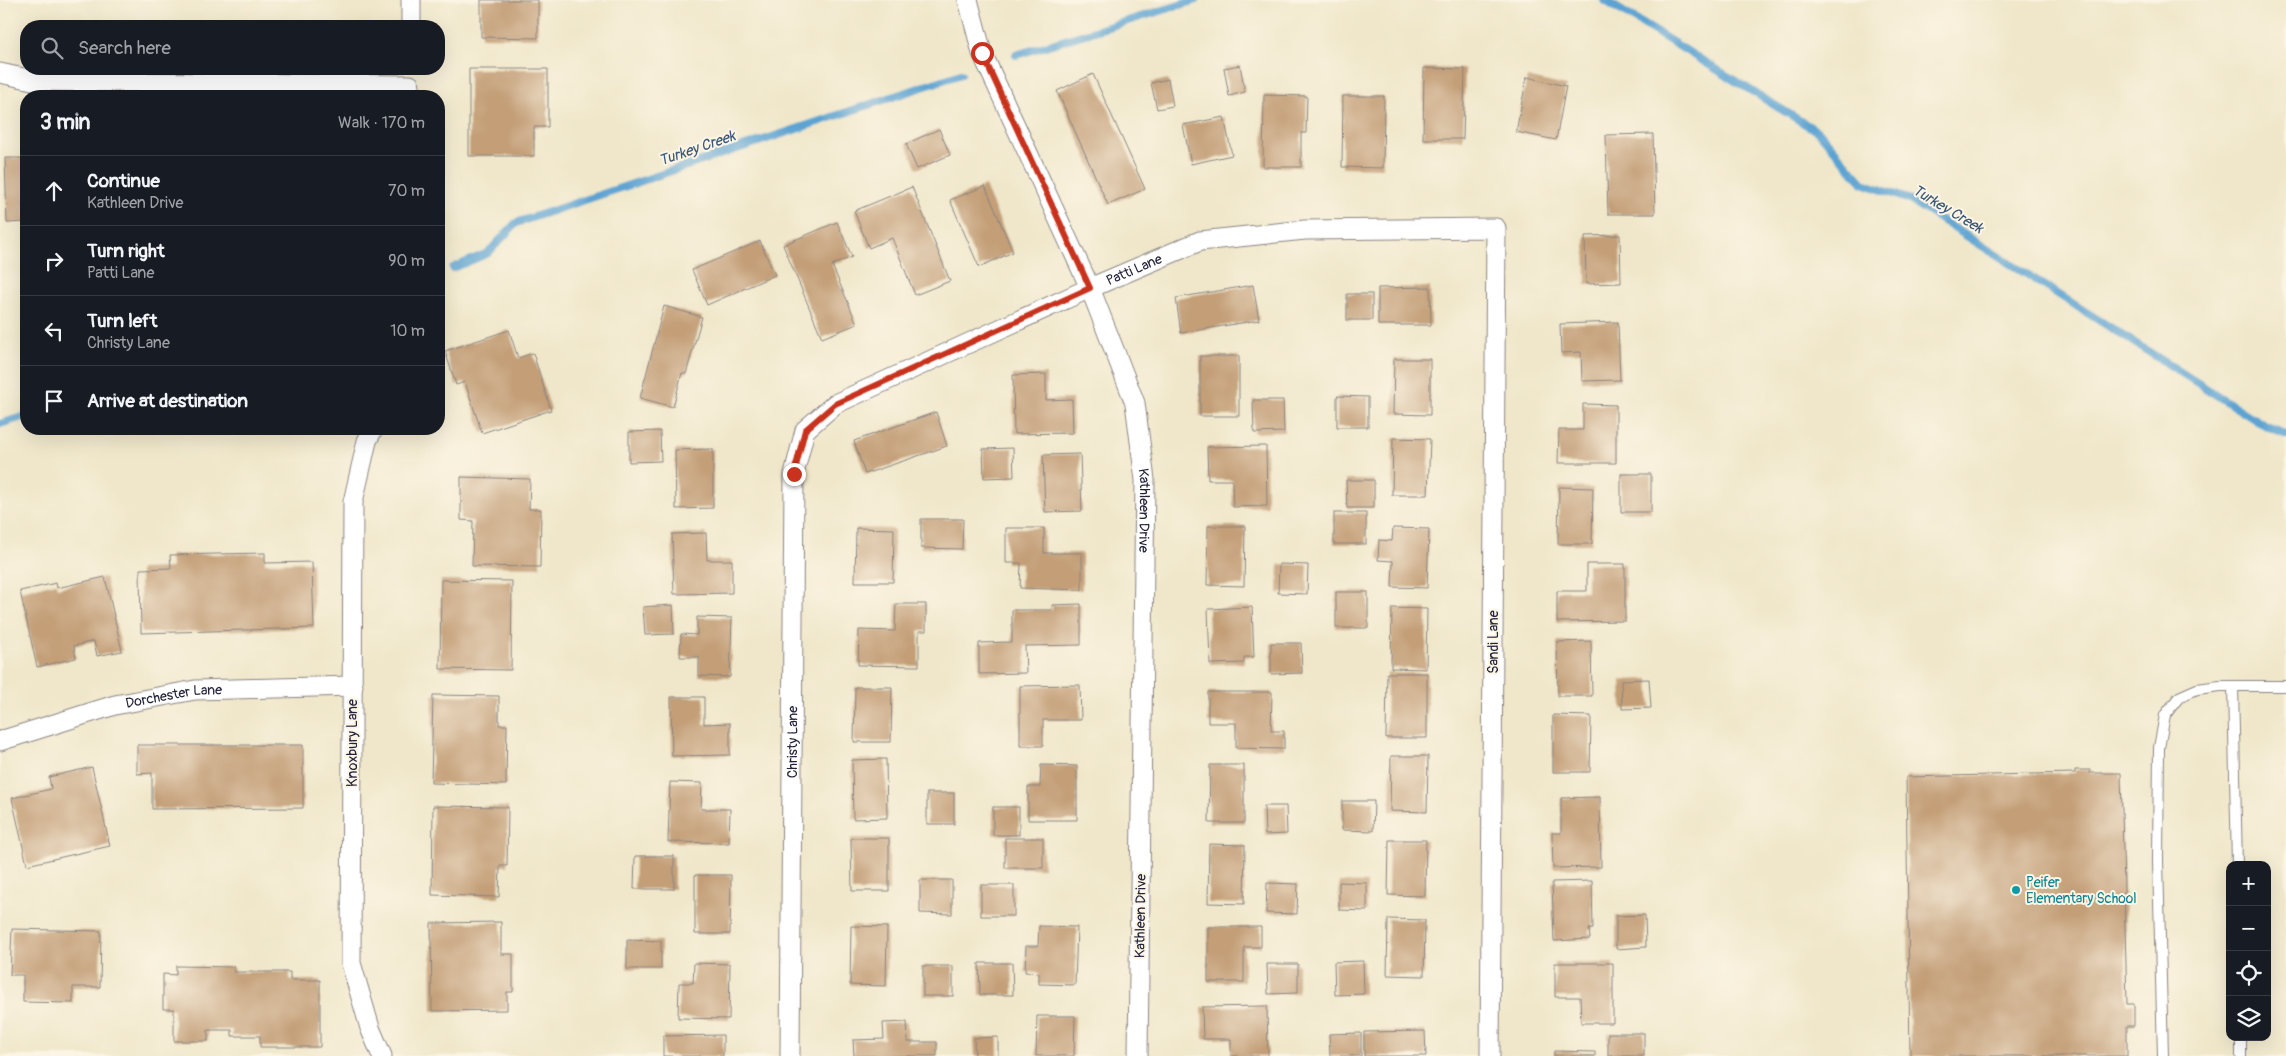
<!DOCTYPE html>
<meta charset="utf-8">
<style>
:root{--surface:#171b24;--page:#242831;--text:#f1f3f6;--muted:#9ea1a6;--line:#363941}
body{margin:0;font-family:Pangolin,sans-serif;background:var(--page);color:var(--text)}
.controls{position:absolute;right:15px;bottom:15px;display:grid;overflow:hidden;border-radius:10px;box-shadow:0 5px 20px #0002}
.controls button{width:45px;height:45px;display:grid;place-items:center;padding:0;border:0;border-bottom:1px solid var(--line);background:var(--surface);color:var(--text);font:25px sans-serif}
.stop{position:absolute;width:15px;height:15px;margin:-11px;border:4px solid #c8321e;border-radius:50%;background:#fff}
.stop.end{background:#c8321e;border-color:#fff;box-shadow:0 1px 5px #0008}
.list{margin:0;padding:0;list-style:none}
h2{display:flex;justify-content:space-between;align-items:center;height:65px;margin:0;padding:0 20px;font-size:21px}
h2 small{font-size:16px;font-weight:400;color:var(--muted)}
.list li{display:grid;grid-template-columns:32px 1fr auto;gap:15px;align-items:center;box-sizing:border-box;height:70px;padding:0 20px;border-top:1px solid var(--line)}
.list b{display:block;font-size:19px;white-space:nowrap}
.list p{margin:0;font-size:16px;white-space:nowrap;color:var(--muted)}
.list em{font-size:16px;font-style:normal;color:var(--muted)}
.icon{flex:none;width:28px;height:28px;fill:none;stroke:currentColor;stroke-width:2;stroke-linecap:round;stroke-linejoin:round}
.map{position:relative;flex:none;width:2286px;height:1056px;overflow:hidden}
.search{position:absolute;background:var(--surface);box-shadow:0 5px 20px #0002;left:20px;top:20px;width:425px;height:55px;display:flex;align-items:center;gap:12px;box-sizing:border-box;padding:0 18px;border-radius:20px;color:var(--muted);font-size:19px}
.panel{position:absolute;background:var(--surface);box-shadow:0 5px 20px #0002;left:20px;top:90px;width:425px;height:345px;border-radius:20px}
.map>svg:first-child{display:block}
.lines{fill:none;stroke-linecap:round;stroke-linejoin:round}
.stream{stroke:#5ba3d2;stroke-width:8}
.building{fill:#c39e77}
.lane-casing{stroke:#898482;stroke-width:12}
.street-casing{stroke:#898482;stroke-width:21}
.lane{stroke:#fff;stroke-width:10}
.street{stroke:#fff;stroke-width:19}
.route{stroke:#c8321e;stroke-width:6}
.culture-dot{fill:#0f9aa8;stroke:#fcf5e5;stroke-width:2}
.labels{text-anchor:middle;stroke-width:4;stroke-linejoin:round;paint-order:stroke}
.street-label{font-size:14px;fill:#22223b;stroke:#fcf5e5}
.culture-label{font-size:14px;fill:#0d838f;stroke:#fcf5e5;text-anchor:start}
.water-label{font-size:15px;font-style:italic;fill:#395677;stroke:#fcf5e5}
</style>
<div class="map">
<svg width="2286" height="1056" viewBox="0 0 2286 1056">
<rect width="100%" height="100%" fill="#fcf5e5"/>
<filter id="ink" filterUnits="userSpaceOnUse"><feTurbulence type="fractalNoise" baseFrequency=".02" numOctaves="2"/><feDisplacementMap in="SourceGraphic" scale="10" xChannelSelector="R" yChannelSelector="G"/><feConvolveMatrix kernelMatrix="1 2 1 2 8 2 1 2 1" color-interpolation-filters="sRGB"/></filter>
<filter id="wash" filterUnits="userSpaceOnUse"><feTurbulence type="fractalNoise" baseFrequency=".0096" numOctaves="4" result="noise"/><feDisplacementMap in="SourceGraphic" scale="20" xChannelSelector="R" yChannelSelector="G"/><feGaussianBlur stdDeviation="1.12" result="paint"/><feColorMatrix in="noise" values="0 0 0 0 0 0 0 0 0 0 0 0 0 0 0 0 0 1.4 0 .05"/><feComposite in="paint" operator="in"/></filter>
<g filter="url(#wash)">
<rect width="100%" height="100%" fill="#f0e7ca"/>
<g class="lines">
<!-- stream -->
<g class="stream">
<polyline points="1604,0 1820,133 1863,183 1910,200 2259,422 2286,435"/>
<polyline points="1016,55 1196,0"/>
<polyline points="453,268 488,253 516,223 961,74"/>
<polyline points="0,424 26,416"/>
</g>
</g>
<g id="blocks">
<!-- building -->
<g class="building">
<polygon points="481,0 538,0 538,38 481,37"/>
<polygon points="1240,65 1245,92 1229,96 1224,68"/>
<polygon points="1424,68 1465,69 1463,139 1423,139"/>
<polygon points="469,69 548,69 548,127 534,127 534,156 469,156"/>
<polygon points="1093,74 1145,189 1108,205 1057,91"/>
<polygon points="1527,77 1566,86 1556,140 1516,132"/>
<polygon points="1168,79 1173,106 1157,109 1151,83"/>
<polygon points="1264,95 1307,96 1306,133 1301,133 1301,167 1263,167"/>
<polygon points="1343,96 1384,96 1383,168 1342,167"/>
<polygon points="1224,117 1232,155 1191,164 1183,125"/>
<polygon points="939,129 950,155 917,169 906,144"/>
<polygon points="1653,134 1655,214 1608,214 1606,135"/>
<polygon points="5,158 26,158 26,222 7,223"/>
<polygon points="985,186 1013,252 979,267 950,200"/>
<polygon points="912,187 950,281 915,295 892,238 869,248 854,211"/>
<polygon points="837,222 852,257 832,265 857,324 822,338 783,245"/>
<polygon points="1620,235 1621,283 1586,284 1585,236"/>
<polygon points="760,241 775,275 707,305 692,270"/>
<polygon points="1253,285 1259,320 1181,333 1176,298"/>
<polygon points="1430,287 1431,325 1378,325 1378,288"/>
<rect x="1347" y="294" width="25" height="26"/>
<polygon points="664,306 702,317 686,374 682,373 673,407 640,398"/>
<polygon points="1618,322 1620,380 1582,381 1581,352 1561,353 1560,324"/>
<polygon points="509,330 518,358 533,353 551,410 482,433 465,382 456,385 445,351"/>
<rect x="1200" y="356" width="39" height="60"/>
<polygon points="1394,359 1430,359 1430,415 1393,414"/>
<polygon points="1046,374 1046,400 1072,399 1073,433 1014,434 1013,375"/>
<polygon points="1337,396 1368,397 1368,427 1337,427"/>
<polygon points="1253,400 1283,400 1284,432 1254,433"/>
<polygon points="1583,404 1616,405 1616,463 1558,463 1559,430 1583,430"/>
<polygon points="936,412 947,446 865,474 854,441"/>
<polygon points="660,431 661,461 629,462 629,432"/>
<polygon points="1393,438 1430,439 1428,495 1392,495"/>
<polygon points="1266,446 1267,506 1233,507 1232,480 1208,480 1207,447"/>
<polygon points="1013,448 1014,477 984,478 983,449"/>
<polygon points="713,449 713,508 676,509 675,450"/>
<polygon points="1080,454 1082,511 1045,512 1043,455"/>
<rect x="1621" y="474" width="30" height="38"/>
<polygon points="461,477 530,479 529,509 541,509 540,567 472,566 473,521 461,520"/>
<polygon points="1346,480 1374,480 1374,508 1347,508"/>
<polygon points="1559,487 1593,488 1592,544 1558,544"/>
<rect x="1334" y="513" width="32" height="31"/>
<polygon points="921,519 963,519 962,549 921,548"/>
<polygon points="1208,526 1245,526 1244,586 1207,585"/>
<polygon points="856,528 894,529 893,582 855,582"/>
<polygon points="1006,528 1044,528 1044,553 1082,553 1082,590 1020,588 1021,563 1006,563"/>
<polygon points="1393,528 1429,529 1427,588 1392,587 1393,561 1378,560 1379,540 1392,541"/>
<polygon points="706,533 707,560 732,560 732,593 674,594 672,534"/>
<polygon points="265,553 265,563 312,562 314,628 141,633 140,569 171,568 170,555"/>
<polygon points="1279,564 1308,565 1307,594 1278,593"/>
<polygon points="1587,564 1625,564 1625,621 1557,622 1557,591 1587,591"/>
<polygon points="105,577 122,651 97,656 94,641 74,646 76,658 37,667 20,591 56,583 57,588"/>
<polygon points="441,580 512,581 511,670 440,669"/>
<rect x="1336" y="592" width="32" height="36"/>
<polygon points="896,604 926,604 926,631 919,631 919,666 858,665 859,630 895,631"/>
<polygon points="1081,604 1081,645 1025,646 1026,673 979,674 979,643 1012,642 1012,610 1052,610 1052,605"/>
<polygon points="673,605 674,634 645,635 643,607"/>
<polygon points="1252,607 1254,657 1244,657 1244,663 1210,664 1208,609"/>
<polygon points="1392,608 1427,609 1426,669 1391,668"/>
<polygon points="697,617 732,618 730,677 699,676 699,657 680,657 681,634 697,635"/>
<polygon points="1591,641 1592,696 1558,696 1557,642"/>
<polygon points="1271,643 1301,643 1302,673 1271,674"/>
<polygon points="1387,673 1427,673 1427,738 1386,738"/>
<polygon points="1649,679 1651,708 1622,709 1621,680"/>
<polygon points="1080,685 1081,720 1043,720 1043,746 1020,746 1020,686"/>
<polygon points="855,687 892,687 891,742 854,742"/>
<polygon points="1208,692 1272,692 1271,731 1284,731 1284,749 1236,748 1236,723 1208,723"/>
<polygon points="433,695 499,696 499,725 507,725 506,785 431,783"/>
<polygon points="671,697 704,697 704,724 730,723 730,755 672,756"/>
<polygon points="1553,715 1591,716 1590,772 1553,772"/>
<polygon points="137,745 303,745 303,808 152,809 152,773 137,774"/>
<polygon points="1391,756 1428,756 1427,812 1390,811"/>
<polygon points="886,759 887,818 853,819 852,760"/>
<polygon points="1041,765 1077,766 1077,820 1028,820 1028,787 1040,787"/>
<polygon points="1210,765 1244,765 1244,823 1209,823"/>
<polygon points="92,767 110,846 27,865 12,798 51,789 49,777"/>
<polygon points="2075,770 2090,770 2090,773 2121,773 2127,1004 2134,1004 2134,1026 2127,1026 2127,1056 1910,1056 1906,777 2075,773"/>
<polygon points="670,782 702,783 701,809 730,809 729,843 668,842"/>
<rect x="927" y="793" width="27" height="31"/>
<polygon points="1600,797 1601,867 1553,868 1552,833 1561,833 1561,798"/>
<polygon points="1342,801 1374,801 1373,831 1342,830"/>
<polygon points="433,806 508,807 507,866 500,866 499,897 432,895"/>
<polygon points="1264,806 1286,806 1287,834 1265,835"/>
<rect x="993" y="807" width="26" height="28"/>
<polygon points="851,838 889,838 889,891 852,891"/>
<rect x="1005" y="838" width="38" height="30"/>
<polygon points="1389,840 1426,840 1425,896 1388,895"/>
<polygon points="1209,844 1245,845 1244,904 1208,903"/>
<polygon points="635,856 674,856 674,889 634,889"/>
<polygon points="695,875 731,875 730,934 695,934"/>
<polygon points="920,880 952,880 952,914 920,913"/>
<polygon points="1592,881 1593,929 1589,929 1590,939 1554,941 1552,882"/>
<polygon points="1339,882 1367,883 1367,911 1339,910"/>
<polygon points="1267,883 1298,884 1297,914 1266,913"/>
<rect x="981" y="885" width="33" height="31"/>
<polygon points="1645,915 1646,947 1616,949 1616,916"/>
<polygon points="1388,919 1425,920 1424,976 1387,975"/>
<polygon points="501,922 501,954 513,954 513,992 507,992 507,1010 432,1011 431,923"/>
<polygon points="851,926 887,927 886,986 850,985"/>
<polygon points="1039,926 1077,927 1075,985 1039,984 1039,973 1025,972 1026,946 1038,946"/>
<polygon points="1208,927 1261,927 1261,947 1244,947 1244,982 1208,982"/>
<polygon points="12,929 101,931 100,987 73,987 73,1003 23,1002 23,975 10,975"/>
<polygon points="627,940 661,941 661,969 627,969"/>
<polygon points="1363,961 1364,994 1335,995 1334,962"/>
<polygon points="694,963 730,964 729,1019 678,1018 679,983 693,983"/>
<polygon points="979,963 1012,963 1013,995 980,995"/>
<polygon points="1555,963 1613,963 1613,1023 1581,1023 1580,997 1555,997"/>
<polygon points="1267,964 1298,964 1298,993 1268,994"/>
<polygon points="176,966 234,967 234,972 290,972 290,980 320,980 320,1047 260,1047 260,1036 232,1036 232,1030 208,1030 208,1041 174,1041 174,1009 163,1009 163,974 176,975"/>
<rect x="923" y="966" width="30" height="30"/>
<polygon points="1267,1006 1268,1056 1231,1056 1231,1039 1203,1039 1202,1007"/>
<polygon points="1037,1016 1075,1016 1074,1056 1036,1056"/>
<polygon points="907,1022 908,1042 937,1042 937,1056 854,1056 853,1040 884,1039 883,1023"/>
<polygon points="1425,1031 1426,1056 1364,1056 1364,1032"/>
<polygon points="1361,1033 1361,1056 1330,1056 1329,1034"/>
<rect x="1608" y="1033" width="36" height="23"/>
<polygon points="723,1035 723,1056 663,1056 663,1036"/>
<polygon points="998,1037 998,1056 975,1056 974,1038"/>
<polygon points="1554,1051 1595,1052 1595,1056 1554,1056"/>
</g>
</g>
</g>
<g filter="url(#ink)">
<use href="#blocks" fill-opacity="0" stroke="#898482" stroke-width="1"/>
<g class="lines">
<!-- lane casing -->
<g class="lane-casing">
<g id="lane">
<polyline points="2233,686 2237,865"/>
<polyline points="2241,1037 2241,1056"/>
<polyline points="2163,1056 2158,861 2159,748 2165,715 2179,697 2197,689 2220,686 2286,686"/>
</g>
</g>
<!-- street casing -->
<g class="street-casing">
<g id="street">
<path id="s1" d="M968,0L982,53L1090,288L1135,403L1145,480L1138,1056"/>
<polyline points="411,26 411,0"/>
<polyline points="0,73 37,81 410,85"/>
<polyline points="373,429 367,441 353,502 351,963 370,1028 382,1056"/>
<path id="s2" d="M0,741L115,705L195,690L353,686"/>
<path id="s3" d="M790,1056L794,474L805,430L835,404L1090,288L1200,241L1305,230L1496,228L1490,1056"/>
</g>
</g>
<!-- lane -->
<use href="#lane" class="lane"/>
<!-- street -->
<use href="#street" class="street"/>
</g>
</g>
<g class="lines" filter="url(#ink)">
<!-- route -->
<polyline class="route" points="794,474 805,430 835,404 1090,288 982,53"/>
</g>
<!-- markers -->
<circle class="culture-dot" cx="2016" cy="890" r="5"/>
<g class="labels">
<!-- street labels -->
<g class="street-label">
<text dy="5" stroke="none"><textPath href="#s3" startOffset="995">Patti Lane</textPath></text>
<text dy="5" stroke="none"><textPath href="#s1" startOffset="545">Kathleen Drive</textPath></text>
<text transform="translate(1493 642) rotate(-90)" y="5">Sandi Lane</text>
<text dy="5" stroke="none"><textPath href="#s2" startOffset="180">Dorchester Lane</textPath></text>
<text dy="5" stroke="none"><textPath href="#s3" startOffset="314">Christy Lane</textPath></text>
<text transform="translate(352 743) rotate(-90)" y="5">Knoxbury Lane</text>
<text transform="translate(1140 916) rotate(-89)" y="5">Kathleen Drive</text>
</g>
<!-- culture labels -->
<g class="culture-label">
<text x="2026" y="887">Peifer<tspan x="2026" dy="16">Elementary School</tspan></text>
</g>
<!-- water labels -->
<g class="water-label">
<text transform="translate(697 148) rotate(-19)" y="5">Turkey Creek</text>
<text transform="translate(1948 209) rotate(31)" y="5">Turkey Creek</text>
</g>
</g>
</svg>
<div class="controls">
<button>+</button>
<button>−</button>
<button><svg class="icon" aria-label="locate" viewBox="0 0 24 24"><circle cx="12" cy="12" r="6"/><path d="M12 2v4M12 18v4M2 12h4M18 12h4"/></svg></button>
<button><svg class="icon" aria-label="layers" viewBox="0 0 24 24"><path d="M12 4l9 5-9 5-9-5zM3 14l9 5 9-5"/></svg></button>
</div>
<div class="stop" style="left:982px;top:53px"></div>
<div class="stop end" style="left:794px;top:474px"></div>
<div class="search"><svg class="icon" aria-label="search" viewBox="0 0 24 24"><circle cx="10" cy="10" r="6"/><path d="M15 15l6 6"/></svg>Search here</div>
<section class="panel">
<h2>3 min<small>Walk · 170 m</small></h2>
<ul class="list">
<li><svg class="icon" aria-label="ahead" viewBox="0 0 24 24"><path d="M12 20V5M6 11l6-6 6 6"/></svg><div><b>Continue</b><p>Kathleen Drive</p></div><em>70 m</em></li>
<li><svg class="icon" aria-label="right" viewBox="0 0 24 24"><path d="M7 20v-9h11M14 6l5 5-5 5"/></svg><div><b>Turn right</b><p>Patti Lane</p></div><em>90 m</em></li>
<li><svg class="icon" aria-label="left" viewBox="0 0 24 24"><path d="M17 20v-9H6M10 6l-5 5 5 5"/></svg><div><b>Turn left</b><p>Christy Lane</p></div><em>10 m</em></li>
<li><svg class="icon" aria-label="arrive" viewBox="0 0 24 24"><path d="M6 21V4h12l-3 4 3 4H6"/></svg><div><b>Arrive at destination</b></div></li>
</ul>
</section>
</div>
